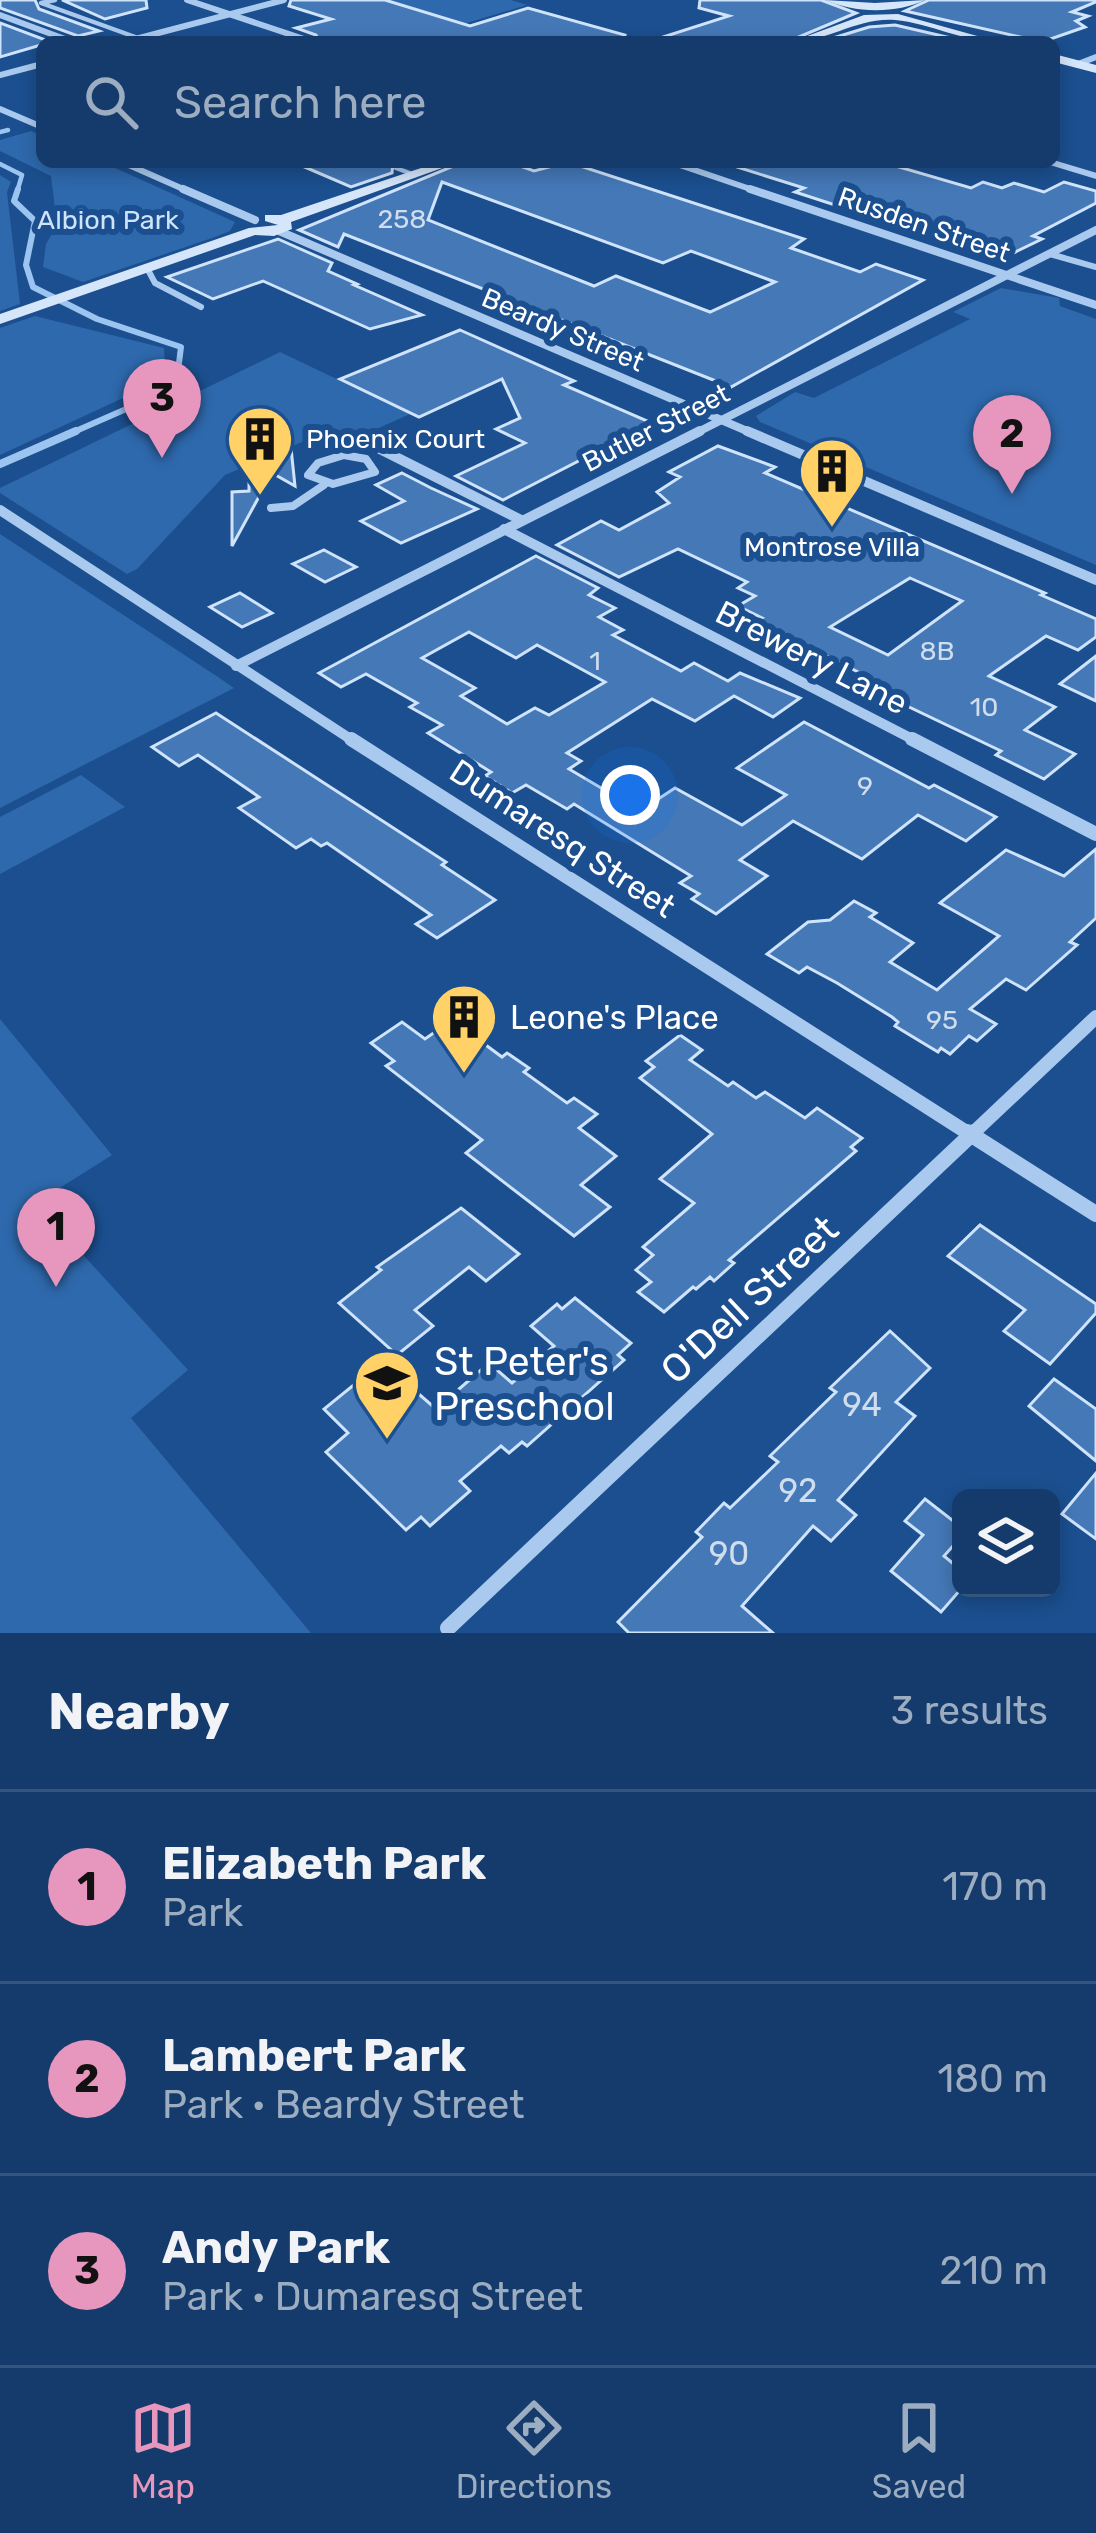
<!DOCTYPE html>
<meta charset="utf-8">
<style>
:root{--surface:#143b6b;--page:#214673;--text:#f1f3f6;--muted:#9dadc1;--line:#33557e;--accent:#e797bd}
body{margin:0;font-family:Rubik,sans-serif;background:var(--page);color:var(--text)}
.controls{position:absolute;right:36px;bottom:36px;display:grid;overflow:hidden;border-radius:18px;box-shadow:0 6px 18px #0003}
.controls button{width:108px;height:108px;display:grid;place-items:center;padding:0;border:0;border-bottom:3px solid var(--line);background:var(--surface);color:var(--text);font:60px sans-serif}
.you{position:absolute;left:630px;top:795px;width:42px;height:42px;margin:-30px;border:9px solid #fff;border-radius:50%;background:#1a73e8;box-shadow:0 0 0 18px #1a73e833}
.badge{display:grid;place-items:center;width:78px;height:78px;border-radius:50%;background:var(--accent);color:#111;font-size:39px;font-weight:700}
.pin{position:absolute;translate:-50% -99px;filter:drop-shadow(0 3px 6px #0008)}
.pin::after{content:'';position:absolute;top:63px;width:42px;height:36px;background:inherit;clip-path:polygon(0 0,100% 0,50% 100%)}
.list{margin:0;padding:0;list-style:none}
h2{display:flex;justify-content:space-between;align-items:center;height:156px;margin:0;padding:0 48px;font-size:51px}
h2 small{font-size:39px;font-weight:400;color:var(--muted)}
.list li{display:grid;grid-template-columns:78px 1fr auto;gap:36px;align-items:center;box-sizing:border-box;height:192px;padding:0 48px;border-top:3px solid var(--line)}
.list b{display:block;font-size:45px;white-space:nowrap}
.list p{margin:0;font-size:39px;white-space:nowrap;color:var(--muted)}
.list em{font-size:39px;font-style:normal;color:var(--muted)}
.icon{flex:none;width:66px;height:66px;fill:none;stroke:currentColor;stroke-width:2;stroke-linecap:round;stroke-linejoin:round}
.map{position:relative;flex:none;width:1096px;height:1633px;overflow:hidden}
.search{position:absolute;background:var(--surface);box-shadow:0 6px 18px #0003;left:36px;right:36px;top:36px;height:132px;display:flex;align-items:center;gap:30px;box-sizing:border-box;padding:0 42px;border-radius:18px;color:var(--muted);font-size:45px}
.sheet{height:732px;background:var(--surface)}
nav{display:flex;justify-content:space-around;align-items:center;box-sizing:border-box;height:168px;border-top:3px solid var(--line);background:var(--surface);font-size:33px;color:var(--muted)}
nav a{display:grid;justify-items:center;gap:6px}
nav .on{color:var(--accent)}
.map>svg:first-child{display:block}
.green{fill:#2e69ad}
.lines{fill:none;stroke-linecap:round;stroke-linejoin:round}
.stream-far2{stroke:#9cc4f0;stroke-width:4.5}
.stream-far1{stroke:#9cc4f0;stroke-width:6}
.stream{stroke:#9cc4f0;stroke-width:8}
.building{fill:#4478b7;stroke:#cfe3fa;stroke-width:3;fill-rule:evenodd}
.lane-far2{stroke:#a9c9ee;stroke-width:4.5}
.lane-far1{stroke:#a9c9ee;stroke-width:6}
.lane{stroke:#a9c9ee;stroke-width:8}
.street-far4{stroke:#a9c9ee;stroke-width:6}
.street-far3{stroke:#a9c9ee;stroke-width:8}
.street-far2{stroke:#a9c9ee;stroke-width:10}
.street-far1{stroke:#a9c9ee;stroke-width:14}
.street{stroke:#a9c9ee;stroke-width:16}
.secondary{fill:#d6e6fa;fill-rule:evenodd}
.labels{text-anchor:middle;stroke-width:12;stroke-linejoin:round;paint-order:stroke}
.number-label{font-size:27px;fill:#d0dded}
.far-park-label{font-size:27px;fill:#cfe3fa;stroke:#1b4f8f}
.far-street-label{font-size:27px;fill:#fff;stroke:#1b4f8f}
.far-poi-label{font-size:27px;fill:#fff;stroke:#1b4f8f;text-anchor:start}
.street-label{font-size:33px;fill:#fff;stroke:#1b4f8f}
.poi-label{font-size:33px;fill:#fff;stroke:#1b4f8f;text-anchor:start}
.near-number-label{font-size:33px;fill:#d0dded}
.near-street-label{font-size:39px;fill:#fff;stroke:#1b4f8f}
.near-poi-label{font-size:39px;fill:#fff;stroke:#1b4f8f;text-anchor:start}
</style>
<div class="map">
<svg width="1096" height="1633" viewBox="0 0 1096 1633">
<rect width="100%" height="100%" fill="#1b4f8f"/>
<!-- green -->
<g class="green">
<polygon points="385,0 511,0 527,5 450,28 432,15"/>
<polygon points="31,131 42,136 42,162 102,162 235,222 230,231 212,238 83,282 43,267 46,244 57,225 51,176 0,151 0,140"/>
<polygon points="0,175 11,182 7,192 20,304 0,311"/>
<polygon points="1001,288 1059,298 1060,306 1096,319 1096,565 760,422 756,416 795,392 814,398 970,319 953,312"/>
<polygon points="35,316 164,348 165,366 136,392 0,455 0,328"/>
<polygon points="280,352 410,414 350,441 328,431 225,475 137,569 127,574 0,493 0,488"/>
<polygon points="0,534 218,677 234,688 0,808"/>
<polygon points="81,775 125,807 0,874 0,817"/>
<polygon points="0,1019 112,1155 36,1203 188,1370 131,1418 311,1633 0,1633"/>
</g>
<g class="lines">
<!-- stream-far2 -->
<g class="stream-far2">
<polyline points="0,132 8,130"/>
<polyline points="0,164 22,175 17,192"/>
</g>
<!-- stream-far1 -->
<polyline class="stream-far1" points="18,189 14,201 35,221 26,265 33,287 97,319 181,347 177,379 133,406 69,434"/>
<!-- stream -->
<polyline class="stream" points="0,464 76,431"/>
</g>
<!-- building -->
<g class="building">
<polygon points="0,0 35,0 39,9 99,31 78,36 0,8"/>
<polygon points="62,0 146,0 147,8 105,19"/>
<polygon points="291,0 385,0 470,26 528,8 625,35 624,42 320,42 316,35 296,28 331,19 289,6"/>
<polygon points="700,0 821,0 856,13 787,42 664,42 663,37 729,16 699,8"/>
<polygon points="929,0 1096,0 1096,2 1072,12 1088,16 1076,21 1085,27 1042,42 905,11"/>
<polygon points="0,23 51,42 0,57"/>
<polygon points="895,25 947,37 933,42 820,42 869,27"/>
<polygon points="293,162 393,162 392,173 351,187"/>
<path d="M463,162H509L534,171L568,162L804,239L791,248L860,272L876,264L923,280L731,387L344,234L338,247L299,230ZM442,182L663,263L691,251L775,282L710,312L616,276L594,286L428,220Z"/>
<polygon points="738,162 882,162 971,188 983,182 1002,188 1014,183 1044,192 1064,182 1096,191 1096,203 1033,236 1042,239 1001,259 795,192 804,188 737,167"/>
<polygon points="278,239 332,263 328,271 357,284 354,285 422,315 370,329 263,281 213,299 167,277"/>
<polygon points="460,330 574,381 564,385 652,423 503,500 456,476 525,443 496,429 520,418 502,379 419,417 340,379"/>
<path d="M718,446L775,467L765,473L1045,593L1041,595L1096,619V637L1078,650L1046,636L989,676L1055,707L1025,730L1075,754L1044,779L996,755L1001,751L857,682L866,676L804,645L797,650L749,626L762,618L738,606L755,596L738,588L747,582L678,549L619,577L557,545L601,521L619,530L669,503L657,492L680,477L669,472ZM910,578L962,601L888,655L830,627Z"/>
<polygon points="291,448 295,486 272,473 232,546 232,492 249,491 249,466"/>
<polygon points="402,473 431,488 477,509 401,543 361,521 404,501 376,485"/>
<polygon points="324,550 356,567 325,582 293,564"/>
<path d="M536,556L598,588L589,595L615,608L599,617L623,630L613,635L681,671L694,663L728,681L740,673L800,698L773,717L734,696L695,721L652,699L567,753L581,761L569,769L640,811L675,788L742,825L786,795L737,768L804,722L929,788L934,785L996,817L966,841L918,815L862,859L793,821L740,860L767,876L716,914L692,899L699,894L680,883L691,876L574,804L567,809L526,785L512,793L485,776L491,772L428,733L442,725L410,707L417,703L366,674L341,687L319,673ZM469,632L516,658L537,645L605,682L549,715L535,708L507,724L461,696L475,688L422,658Z"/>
<polygon points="240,593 272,613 242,627 210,607"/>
<polygon points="1096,656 1096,701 1060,684"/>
<polygon points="216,713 446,862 442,865 495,900 437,938 416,924 431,915 327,843 321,846 311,839 296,848 239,808 259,797 198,755 179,766 152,747"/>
<polygon points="1096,849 1096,918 1070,942 1077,945 1026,990 1006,979 970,1009 996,1024 977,1041 969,1036 950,1054 941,1048 938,1052 895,1026 898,1022 892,1017 837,983 807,967 799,973 767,954 808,922 830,920 854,901 876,913 870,917 913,943 890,962 937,990 999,936 940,903 1006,850 1064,876"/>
<polygon points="452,1020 502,1057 507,1053 529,1068 524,1072 567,1103 574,1098 597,1114 579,1128 616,1156 581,1185 610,1207 574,1236 466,1153 482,1140 386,1066 394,1061 371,1043 402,1022 425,1039"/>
<polygon points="680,1035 702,1050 690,1060 728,1086 733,1082 756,1098 765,1092 805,1118 817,1108 862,1138 851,1147 856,1151 729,1260 734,1263 714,1281 710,1277 696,1289 693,1287 664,1312 638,1292 651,1282 636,1270 653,1255 643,1247 694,1203 660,1179 712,1134 640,1078 654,1067 646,1061"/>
<polygon points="461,1208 519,1254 486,1281 469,1267 415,1310 433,1326 397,1355 339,1303 381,1270 377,1267"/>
<polygon points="980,1225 1096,1304 1096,1313 1050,1364 1004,1331 1025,1310 948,1256"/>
<polygon points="575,1298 631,1343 618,1355 624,1360 527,1446 522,1442 509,1453 501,1446 460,1481 470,1491 430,1526 421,1517 406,1530 326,1452 348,1433 324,1409 382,1362 436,1409 489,1363 512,1383 554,1346 531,1326 557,1304 562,1309"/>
<polygon points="890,1331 930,1368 896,1402 915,1416 838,1500 856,1515 831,1541 813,1526 742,1606 773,1633 629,1633 618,1622 702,1537 696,1532 724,1503 730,1508 778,1462 770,1456 836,1392 830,1388"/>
<polygon points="1054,1379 1096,1409 1096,1461 1029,1406"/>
<polygon points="1096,1473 1096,1539 1062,1514"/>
<polygon points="925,1499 961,1527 961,1537 944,1556 961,1570 961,1589 941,1612 891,1571 923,1535 905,1521"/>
</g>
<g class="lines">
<!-- lane-far2 -->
<g class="lane-far2">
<polyline points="55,0 41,3 138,38"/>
<polyline points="413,162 396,168 415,175"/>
</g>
<!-- lane-far1 -->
<g class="lane-far1">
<polyline points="1050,254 1096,267"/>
<polyline points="147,268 155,283 201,307"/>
</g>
<!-- lane -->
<g class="lane">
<polygon points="344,455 366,459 375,472 333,484 308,475 318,463"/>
<polyline points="271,508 293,506 324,485"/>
</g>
<!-- street-far4 -->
<g class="street-far4">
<polyline points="187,0 313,42"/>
<polyline points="0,15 73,42"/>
<polyline points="124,42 284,0"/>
<polyline points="1078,64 1096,57"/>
<polyline points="0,75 42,64"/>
<polyline points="0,109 42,127"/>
<polyline points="122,162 190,192"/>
<polyline points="671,162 759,192"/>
<polyline points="1050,162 1096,176"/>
</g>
<!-- street-far3 -->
<g class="street-far3">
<polyline points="183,189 255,220"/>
<polyline points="750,189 1096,305"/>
<polyline points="279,231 754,434"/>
<polyline points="694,434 1096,230"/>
</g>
<!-- street-far2 -->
<g class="street-far2">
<polyline points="747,431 1096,580"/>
<polyline points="360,439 521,520"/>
<polyline points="0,510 355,742"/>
<polyline points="504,529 918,742"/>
<polyline points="236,666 700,431"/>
</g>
<!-- street-far1 -->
<g class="street-far1">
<polyline points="351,739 971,1135"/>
<polyline points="912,739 1096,834"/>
<polyline points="971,1135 1096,1017"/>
</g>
<!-- street -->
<g class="street">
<polyline points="967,1132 1096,1214"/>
<polyline points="448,1628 974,1132"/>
</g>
<!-- secondary -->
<g class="secondary">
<path d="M825,0L875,3L925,0C896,14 854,13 825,0Z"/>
<path d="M898,14L999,42C963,42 930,23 895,20C858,17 827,42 791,42L864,15Z"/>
<polygon points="1054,54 1096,65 1096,73 1054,62"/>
<polygon points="439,162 459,162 291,222 292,229 274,236 255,235 0,324 0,314 249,228 278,225 265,221 265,215 281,215"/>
</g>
</g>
<!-- icons -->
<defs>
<g id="building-pin" transform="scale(3.45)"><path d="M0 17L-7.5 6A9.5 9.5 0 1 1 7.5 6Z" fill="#ffd166" stroke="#1b4f8f"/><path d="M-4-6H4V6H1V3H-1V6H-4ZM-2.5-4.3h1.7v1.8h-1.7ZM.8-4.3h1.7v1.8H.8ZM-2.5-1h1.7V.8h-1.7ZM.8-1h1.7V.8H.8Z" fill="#111"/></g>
<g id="school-pin" transform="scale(3.45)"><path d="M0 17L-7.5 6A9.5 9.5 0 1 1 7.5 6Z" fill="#ffd166" stroke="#1b4f8f"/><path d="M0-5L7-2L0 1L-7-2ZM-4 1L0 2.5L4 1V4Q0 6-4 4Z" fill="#111"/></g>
</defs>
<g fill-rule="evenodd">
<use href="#building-pin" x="260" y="439"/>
<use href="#building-pin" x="832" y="471"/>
<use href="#building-pin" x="464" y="1017"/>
<use href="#school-pin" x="387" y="1383"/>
</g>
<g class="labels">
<!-- number labels -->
<g class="number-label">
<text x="402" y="228">258</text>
<text x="937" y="660">8B</text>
<text x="595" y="670">1</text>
<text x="984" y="716">10</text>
<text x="865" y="795">9</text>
<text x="942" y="1029">95</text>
</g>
<!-- far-park labels -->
<g class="far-park-label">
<text x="108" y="229">Albion Park</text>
</g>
<!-- far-street labels -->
<g class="far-street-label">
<text transform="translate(924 225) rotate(19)" y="9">Rusden Street</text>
<text transform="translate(563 330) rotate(23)" y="9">Beardy Street</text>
<text transform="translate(656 428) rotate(-27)" y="9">Butler Street</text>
</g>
<!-- far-poi labels -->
<g class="far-poi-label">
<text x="306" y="448">Phoenix Court</text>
<text x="832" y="556" text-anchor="middle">Montrose Villa</text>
</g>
<!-- street labels -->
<g class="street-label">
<text transform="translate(812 657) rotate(27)" y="12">Brewery Lane</text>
<text transform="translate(563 838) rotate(33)" y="12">Dumaresq Street</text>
</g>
<!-- poi labels -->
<g class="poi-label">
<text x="510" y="1029">Leone's Place</text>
</g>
<!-- near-number labels -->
<g class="near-number-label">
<text x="862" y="1416">94</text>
<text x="798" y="1502">92</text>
<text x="729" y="1565">90</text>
</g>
<!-- near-street labels -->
<g class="near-street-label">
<text transform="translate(749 1299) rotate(-43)" y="14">O'Dell Street</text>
</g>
<!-- near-poi labels -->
<g class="near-poi-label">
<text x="434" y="1375">St Peter's<tspan x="434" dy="45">Preschool</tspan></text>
</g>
</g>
</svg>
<div class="controls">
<button><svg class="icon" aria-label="layers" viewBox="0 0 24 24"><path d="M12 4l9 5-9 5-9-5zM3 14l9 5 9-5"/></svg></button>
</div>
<div class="you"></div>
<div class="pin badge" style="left:56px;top:1287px">1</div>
<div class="pin badge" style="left:1012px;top:494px">2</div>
<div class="pin badge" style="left:162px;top:458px">3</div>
<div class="search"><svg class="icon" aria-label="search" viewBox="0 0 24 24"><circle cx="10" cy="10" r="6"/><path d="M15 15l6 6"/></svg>Search here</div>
</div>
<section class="sheet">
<h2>Nearby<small>3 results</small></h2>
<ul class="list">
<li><span class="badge">1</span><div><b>Elizabeth Park</b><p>Park</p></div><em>170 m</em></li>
<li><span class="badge">2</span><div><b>Lambert Park</b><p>Park · Beardy Street</p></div><em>180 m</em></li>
<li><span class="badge">3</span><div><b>Andy Park</b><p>Park · Dumaresq Street</p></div><em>210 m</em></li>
</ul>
</section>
<nav>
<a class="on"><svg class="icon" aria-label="map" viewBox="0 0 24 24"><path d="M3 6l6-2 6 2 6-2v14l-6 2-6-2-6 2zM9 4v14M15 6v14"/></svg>Map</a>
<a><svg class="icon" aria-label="directions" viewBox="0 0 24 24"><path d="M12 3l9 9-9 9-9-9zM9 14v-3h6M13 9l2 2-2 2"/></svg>Directions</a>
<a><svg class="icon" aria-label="saved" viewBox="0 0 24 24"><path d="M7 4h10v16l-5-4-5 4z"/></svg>Saved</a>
</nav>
